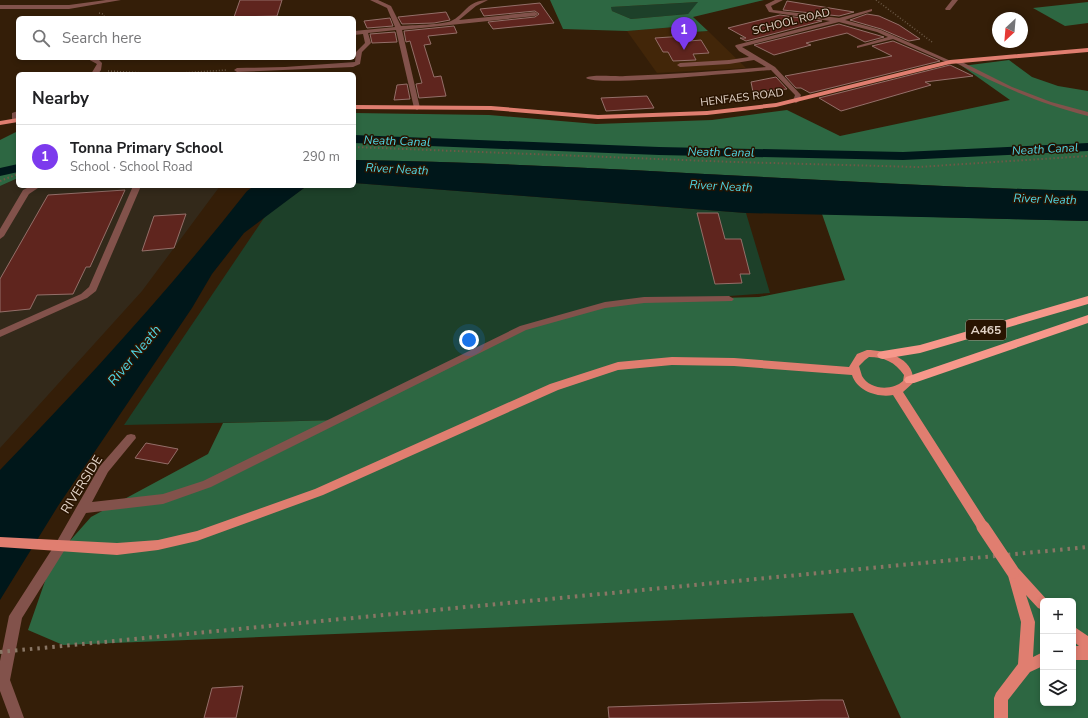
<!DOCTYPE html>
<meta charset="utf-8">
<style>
:root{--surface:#fff;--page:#f2f2f2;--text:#202124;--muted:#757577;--line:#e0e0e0;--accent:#7c3aed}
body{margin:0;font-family:"Nunito Sans",sans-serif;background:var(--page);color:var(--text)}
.controls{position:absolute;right:12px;bottom:12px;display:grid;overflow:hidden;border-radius:6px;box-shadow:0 2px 6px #0003}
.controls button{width:36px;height:36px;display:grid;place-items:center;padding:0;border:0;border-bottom:1px solid var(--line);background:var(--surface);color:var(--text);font:20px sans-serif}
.compass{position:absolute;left:992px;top:12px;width:36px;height:36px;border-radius:50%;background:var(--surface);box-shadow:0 2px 6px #0003;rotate:206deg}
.you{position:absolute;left:469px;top:340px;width:14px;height:14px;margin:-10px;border:3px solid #fff;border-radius:50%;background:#1a73e8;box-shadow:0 0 0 6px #1a73e833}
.badge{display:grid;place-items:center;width:26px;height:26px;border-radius:50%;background:var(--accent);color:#fff;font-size:13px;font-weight:700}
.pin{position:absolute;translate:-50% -33px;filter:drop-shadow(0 1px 2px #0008)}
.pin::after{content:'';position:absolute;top:21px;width:14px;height:12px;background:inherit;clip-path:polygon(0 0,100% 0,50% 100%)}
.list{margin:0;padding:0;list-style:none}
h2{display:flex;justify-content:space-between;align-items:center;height:52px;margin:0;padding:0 16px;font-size:17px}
h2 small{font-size:13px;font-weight:400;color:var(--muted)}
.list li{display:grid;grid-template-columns:26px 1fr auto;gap:12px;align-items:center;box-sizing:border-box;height:64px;padding:0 16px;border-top:1px solid var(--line)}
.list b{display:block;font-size:15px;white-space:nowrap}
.list p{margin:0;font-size:13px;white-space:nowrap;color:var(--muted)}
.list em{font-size:13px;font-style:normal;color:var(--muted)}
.icon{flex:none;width:22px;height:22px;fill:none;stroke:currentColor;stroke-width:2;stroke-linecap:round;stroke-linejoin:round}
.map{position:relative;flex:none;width:1088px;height:718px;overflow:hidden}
.search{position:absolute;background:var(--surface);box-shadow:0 2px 6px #0003;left:16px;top:16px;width:340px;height:44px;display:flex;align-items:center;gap:10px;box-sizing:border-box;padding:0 14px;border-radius:6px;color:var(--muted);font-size:15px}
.panel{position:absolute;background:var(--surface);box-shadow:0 2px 6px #0003;left:16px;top:72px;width:340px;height:116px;border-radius:6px}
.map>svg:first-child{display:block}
.industrial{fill:#33291a}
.built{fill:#422609}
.green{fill:#1d4029}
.forest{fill:#2d6742;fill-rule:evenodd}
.water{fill:#00171a}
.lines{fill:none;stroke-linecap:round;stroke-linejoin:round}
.canal{fill:#00171a;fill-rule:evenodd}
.building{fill:#5f251e;stroke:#946f69}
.path-far1{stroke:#6c5946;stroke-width:1.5;stroke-dasharray:1 2;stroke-linecap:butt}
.path{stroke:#6c5946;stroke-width:2;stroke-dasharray:1.5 2.5;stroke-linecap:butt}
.minor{fill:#82524b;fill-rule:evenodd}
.major{fill:#e07e70;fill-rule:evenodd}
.highway{fill:#f7988b;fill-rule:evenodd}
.rail{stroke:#897665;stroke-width:4;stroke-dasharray:2.5 5;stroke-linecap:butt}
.major-bridge{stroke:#e07e70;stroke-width:13}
.labels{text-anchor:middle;stroke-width:3;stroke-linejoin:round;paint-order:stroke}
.far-street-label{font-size:11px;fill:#e1d2c6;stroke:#291401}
.far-water-label{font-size:12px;font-style:italic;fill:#4fd5e3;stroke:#291401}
.shield{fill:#291401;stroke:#aa998b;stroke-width:1}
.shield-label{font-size:12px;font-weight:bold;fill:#e1d2c6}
.street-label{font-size:13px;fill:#e1d2c6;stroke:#291401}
.water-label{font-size:14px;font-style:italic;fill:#4fd5e3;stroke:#291401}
</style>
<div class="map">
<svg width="1088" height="718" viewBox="0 0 1088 718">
<rect width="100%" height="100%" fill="#341e08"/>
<!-- industrial -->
<polygon class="industrial" points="18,178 18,186 220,186 142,291 0,448 0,186"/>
<!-- built -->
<polygon class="built" points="675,27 680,33 708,31 746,68 657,73 627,31"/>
<!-- green -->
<g class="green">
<polygon points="699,2 688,14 631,19 612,11 611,7"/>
<polygon points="354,183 746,213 770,293 605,305 337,420 124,425 266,215 304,188 319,186 354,186"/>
</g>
<!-- forest -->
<g class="forest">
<path d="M550,0H764L693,17L708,31L680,33L675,27L627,31L563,29ZM698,2L688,14L631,19L612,11L611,7Z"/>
<polygon points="1088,2 1088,23 1065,26 1033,8"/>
<path d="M1009,60L1032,77L1058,86L1088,91V191C843,185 599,164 354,160V113L489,115L596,124L712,120L787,110L840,136L1010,100L962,66Z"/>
<polygon points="18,131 18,178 0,186 0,140"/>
<path d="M822,214L1088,221V718H901L853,613L63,645L28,630L52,561L91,517L208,454L223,423L337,420L523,328L605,305L644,300L759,297L845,280ZM1043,601H1073V703H1043Z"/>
</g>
<!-- water -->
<g class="water">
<path d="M354,160C599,164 843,185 1088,191V221L746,213L354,183Z"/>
<path d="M254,186H319L304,188L244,233L212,274L192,308L58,506L0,600V470C86,381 170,289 247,191Z"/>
</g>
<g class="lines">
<!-- canal -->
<g class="canal">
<polygon points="354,135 659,147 903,152 1088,143 1088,151 903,160 659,155 354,143"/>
<polygon points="18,164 18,172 0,176 0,168"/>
</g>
</g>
<!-- building -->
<g class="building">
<polygon points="240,0 282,0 277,16 234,17"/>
<polygon points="787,1 854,12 839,16 783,10"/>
<polygon points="540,3 554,23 493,29 488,22 535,17 539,14 535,11 484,16 480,9"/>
<polygon points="446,12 450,20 434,23 402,24 398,17"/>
<polygon points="867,14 879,16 899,25 920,39 909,41 881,29 850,20"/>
<polygon points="780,15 822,21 746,41 740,38 746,38 728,28"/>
<polygon points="390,18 393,26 367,28 364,21"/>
<polygon points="839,24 884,37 865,42 847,33 806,43 811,45 774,55 754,45"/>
<polygon points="454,26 457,33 428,36 431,44 424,45 434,77 441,76 446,96 419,98 416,84 422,83 410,41 406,42 404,31"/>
<polygon points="395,32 397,42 372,43 370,34"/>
<polygon points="685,36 689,41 701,40 709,53 693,54 696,60 673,61 668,52 663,52 655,38"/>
<polygon points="893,41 940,61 810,93 801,88 796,88 785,76 892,56 872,46"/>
<polygon points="950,65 973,76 925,82 931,85 841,111 819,98"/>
<polygon points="776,77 787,89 753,92 751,82"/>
<polygon points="407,84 410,99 394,100 397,85"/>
<polygon points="647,96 654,108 606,111 601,98"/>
<polygon points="125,190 90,267 86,267 73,294 37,295 30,309 0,312 0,279 48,195"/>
<polygon points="697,213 718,213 725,239 741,239 750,274 740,274 742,283 715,284"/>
<polygon points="186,214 174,248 142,251 154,216"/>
<polygon points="146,443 178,449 168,464 135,458"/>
<polygon points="243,686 236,718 204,718 212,688"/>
<polygon points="821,700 843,700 849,718 609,718 608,707"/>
</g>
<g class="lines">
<!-- path-far1 -->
<g class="path-far1">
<polyline points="876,0 932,42"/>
<polyline points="99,13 103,14 105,18"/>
<polyline points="108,71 165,74 227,70"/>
</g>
<!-- path -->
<g class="path">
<polyline points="354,147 734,162 918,167 1088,156"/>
<polyline points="0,181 18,174"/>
</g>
<!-- minor -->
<g class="minor">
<polygon points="106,0 121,0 69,9 0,9 0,5 69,5"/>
<path d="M370,0H378L391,6L401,26C412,25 442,25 451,21C465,15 467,0 488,0L476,6L459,20L535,12L538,14L535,16L402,30L420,108L417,110L414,108L396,30L368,33L371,43L362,52L360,64L353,67L237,72L234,70L237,68L285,67L355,62L356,52L365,43L363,34L354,35V31L395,27L387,8Z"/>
<path d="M775,0H783L771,6L773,10L839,18L872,9V11L845,20L881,30L953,62L948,63L893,39L857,48V46L888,37L877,32L839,22L742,47L775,67L801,95L799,101L796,103L793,101L795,95L771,70C746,72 598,87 586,78C591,74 617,77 625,76C672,74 719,71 766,67L754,60L729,64L680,67L677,65L680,63L729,60L749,57L739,51L735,46L736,45L830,21L769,12L765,5Z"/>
<polygon points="952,0 958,0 950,10 946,10 945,9"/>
<polygon points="86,58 98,59 102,63 101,70 98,74 91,74 97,64"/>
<path d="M956,61H960L1012,87L1051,102L1088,112V116C1040,104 1000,86 956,63Z"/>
<polygon points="18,111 18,120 12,121 12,113"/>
<polygon points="31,186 41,186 29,194 4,236 0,239 0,229 23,190"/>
<polygon points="133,186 141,186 96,291 87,298 0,337 0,330 81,294 89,287"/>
<polygon points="729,296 734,299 732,301 644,303 605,308 526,330 211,487 163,504 86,513 64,551 22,618 10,680 24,718 10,718 0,691 0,661 9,616 56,543 100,466 127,435 131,434 135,435 136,438 108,472 92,502 163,494 203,481 520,326 605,302 644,297"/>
</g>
<!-- major -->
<g class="major">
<polygon points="1088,48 1088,52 950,64 776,107 707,115 598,119 491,110 354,109 354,105 491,106 598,115 707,111 776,103 950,60"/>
<polygon points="18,118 18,122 0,125 0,121"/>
<path d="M867,350C887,350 916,359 913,383L903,392L987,523L989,527L987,531L983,532L979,531L893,395C878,398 857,391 852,375L734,366L672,365L618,370L558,390L323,495L197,541L158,550L117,555L0,547V537L117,543L158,540L197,531L315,489L550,384L618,362L672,357L734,358L849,367L857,354ZM869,357C884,357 895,362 904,375L903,381C892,391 870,390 862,376C861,373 860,369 859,366L865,360Z"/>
<polygon points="1013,566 1019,569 1048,601 1043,601 1043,610 1038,608 1026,595 1035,622 1033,657 1043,652 1043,666 1030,672 1008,700 1008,718 994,718 994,698 996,693 1018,664 1021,622 1007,572 1009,568"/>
<polygon points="1073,626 1088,636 1088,660 1073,660 1073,646 1079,646 1073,641"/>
</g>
<!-- highway -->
<g class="highway">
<polygon points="1088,296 1088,304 920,353 883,359 879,358 877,355 879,352 883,351 920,345"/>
<polygon points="1088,315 1088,323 914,383 906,383 904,380 906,377"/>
</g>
<!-- rail -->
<polyline class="rail" points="0,652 1088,547"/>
<!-- major-bridge -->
<polyline class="major-bridge" points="983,527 1013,572"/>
</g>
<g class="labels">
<!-- far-street labels -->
<g class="far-street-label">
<text transform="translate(791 21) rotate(-14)" y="4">SCHOOL ROAD</text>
<text transform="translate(742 97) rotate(-7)" y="4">HENFAES ROAD</text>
</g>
<!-- far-water labels -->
<g class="far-water-label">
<text transform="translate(397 141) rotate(2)" y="4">Neath Canal</text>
<text transform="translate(1045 149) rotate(-3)" y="4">Neath Canal</text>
<text transform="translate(721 152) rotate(1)" y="4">Neath Canal</text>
<text transform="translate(397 169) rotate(3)" y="4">River Neath</text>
<text transform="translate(721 186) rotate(3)" y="4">River Neath</text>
<text transform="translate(1045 199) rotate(2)" y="4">River Neath</text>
</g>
<!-- shield labels -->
<rect class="shield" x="966" y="320" width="40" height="20" rx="3"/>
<g class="shield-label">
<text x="986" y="334">A465</text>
</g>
<!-- street labels -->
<g class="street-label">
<text transform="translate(81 484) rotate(-58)" y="5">RIVERSIDE</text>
</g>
<!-- water labels -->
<g class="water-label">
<text transform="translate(134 355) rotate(-50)" y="5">River Neath</text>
</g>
</g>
</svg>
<div class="controls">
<button>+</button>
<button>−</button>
<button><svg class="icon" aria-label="layers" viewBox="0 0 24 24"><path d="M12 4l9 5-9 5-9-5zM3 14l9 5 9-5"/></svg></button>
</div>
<svg class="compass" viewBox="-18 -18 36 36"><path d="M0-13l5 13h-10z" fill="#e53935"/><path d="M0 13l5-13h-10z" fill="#757577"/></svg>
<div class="you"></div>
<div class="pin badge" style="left:684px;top:50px">1</div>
<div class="search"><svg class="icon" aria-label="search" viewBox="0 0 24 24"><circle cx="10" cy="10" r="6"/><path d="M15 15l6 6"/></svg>Search here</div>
<section class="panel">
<h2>Nearby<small></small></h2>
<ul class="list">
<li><span class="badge">1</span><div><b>Tonna Primary School</b><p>School · School Road</p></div><em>290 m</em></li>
</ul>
</section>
</div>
